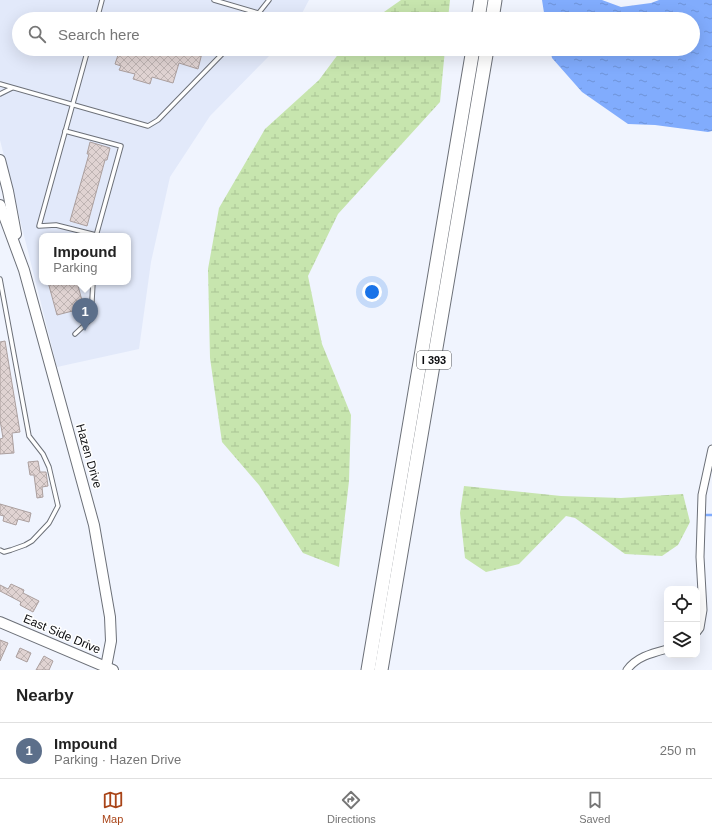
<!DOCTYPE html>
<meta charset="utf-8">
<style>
:root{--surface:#fff;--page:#f6f6f6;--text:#222;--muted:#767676;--line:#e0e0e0;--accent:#a94418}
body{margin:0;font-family:Helvetica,sans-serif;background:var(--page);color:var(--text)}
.controls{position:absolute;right:12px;bottom:12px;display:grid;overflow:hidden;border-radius:8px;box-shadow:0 4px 16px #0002}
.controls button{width:36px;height:36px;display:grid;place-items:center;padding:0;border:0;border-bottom:1px solid var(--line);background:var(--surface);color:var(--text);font:20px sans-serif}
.you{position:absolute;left:372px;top:292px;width:14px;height:14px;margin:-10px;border:3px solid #fff;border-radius:50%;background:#1a73e8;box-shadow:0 0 0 6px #1a73e833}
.badge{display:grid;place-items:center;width:26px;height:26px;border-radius:50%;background:var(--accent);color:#fff;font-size:13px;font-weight:700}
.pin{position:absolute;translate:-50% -33px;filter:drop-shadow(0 1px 2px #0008)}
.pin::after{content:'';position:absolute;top:21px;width:14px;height:12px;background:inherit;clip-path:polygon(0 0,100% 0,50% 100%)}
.popup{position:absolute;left:39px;top:233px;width:92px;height:52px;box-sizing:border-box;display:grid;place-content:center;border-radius:8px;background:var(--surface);filter:drop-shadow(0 1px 3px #0005);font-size:13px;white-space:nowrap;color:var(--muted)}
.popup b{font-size:15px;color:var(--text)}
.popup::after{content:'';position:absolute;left:50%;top:100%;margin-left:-8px;border:8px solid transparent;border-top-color:var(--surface)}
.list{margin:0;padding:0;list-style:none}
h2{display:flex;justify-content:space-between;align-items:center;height:52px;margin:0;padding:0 16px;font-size:17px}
h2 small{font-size:13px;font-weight:400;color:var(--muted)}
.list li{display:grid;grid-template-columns:26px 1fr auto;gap:12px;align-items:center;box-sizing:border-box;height:56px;padding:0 16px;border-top:1px solid var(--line)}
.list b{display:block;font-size:15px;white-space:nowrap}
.list p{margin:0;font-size:13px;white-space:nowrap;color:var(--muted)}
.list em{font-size:13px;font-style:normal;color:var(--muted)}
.icon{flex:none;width:22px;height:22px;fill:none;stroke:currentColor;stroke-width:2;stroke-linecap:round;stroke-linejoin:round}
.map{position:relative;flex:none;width:712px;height:670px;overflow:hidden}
.search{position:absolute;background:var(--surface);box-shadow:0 4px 16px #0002;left:12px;right:12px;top:12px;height:44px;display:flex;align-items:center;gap:10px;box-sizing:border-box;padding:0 14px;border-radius:22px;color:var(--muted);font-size:15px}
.sheet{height:108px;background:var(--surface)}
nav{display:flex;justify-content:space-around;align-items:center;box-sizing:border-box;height:56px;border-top:1px solid var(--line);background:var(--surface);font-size:11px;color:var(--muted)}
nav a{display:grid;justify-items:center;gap:2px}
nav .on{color:var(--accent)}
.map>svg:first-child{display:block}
.built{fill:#e2e9fa;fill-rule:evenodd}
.wetland{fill:url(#wetland-marsh)}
.water{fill:url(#water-ripples)}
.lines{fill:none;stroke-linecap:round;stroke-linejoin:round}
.stream{stroke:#81acfd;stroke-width:2.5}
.building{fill:url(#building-cross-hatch);stroke:#ab9f9e}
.lane-casing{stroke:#6c7078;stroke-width:5.5}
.street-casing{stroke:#6c7078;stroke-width:9}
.secondary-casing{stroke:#6c7078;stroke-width:12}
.highway-casing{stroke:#6c7078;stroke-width:15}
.lane{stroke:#fff;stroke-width:3.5}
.street{stroke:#fff;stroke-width:7}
.secondary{stroke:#fff;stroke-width:10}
.highway{stroke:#fff;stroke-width:13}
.labels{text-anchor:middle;stroke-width:3;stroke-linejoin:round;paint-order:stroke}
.shield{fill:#fff;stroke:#555658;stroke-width:1}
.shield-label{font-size:11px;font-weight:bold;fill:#0c0d10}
.street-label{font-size:12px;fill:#0c0d10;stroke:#fff}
</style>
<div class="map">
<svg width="712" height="670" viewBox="0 0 712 670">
<defs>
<pattern id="wetland-marsh" width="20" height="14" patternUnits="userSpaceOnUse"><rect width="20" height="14" fill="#c7e5ae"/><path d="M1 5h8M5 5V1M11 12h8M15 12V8" fill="none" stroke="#aac395"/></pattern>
<pattern id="water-ripples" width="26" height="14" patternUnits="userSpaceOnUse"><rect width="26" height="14" fill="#81acfd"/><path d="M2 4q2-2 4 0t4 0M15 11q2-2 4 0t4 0" fill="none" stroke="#6e93d8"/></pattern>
<pattern id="building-cross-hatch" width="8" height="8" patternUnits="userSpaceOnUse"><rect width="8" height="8" fill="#e0d3d2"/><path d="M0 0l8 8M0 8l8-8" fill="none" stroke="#bfb4b3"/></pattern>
</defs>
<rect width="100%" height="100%" fill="#f0f4fe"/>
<!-- built -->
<path class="built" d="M0,0H309L299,19H19V49H276L210,116L170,177L151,262L139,349L57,367L0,140ZM42,236H128V282H42Z"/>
<!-- wetland -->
<g class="wetland">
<polygon points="401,0 450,0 448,19 374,19"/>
<polygon points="342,49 445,49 440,102 338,214 308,276 322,344 351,415 349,481 339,567 303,553 259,485 222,442 210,358 208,269 219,208 265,129 319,80"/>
<polygon points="464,486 561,496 621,498 683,494 690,522 678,545 662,556 625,554 575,518 566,516 519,564 486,572 465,558 460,513"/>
</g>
<!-- water -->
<polygon class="water" points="542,0 602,0 621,7 651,3 659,0 712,0 712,131 708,132 655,125 628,124 582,92 552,58 550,49 693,49 693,19 545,19"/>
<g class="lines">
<!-- stream -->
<polyline class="stream" points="706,515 712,515"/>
</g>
<!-- building -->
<g class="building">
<polygon points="120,49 203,49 198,69 179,63 173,83 152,77 150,84 133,79 135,74 119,70 121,66 115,64"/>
<polygon points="90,142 110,148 107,160 105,160 87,226 70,221 89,154 87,154"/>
<polygon points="48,282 77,282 84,308 57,315"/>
<polygon points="5,341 20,432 12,433 14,453 0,454 0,439 3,438 0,420 0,342"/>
<polygon points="38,461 40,472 46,472 48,486 42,487 43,497 37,498 34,475 30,475 28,462"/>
<polygon points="0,504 31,513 29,522 18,519 16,525 3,521 4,516 0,515"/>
<polygon points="11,584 24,590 23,593 39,601 33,612 20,605 21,602 0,591 0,585 8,589"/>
<polygon points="0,640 8,643 0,661"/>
<polygon points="20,648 31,653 27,662 16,657"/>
<polygon points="44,656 53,661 49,670 36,670"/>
</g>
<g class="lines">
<!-- lane casing -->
<g class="lane-casing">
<g id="lane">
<polyline points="214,0 258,13"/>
<polyline points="97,19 102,0"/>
<polyline points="254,19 269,0"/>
<polyline points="88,49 39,226 56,225 96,235"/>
<polyline points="0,84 148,126 158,120 227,49"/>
<polyline points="0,94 12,88"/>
<polyline points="65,131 121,146 96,236"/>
<polyline points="0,279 29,436 43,454 49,467 58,506 49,523 32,541 25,545 11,550 4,552 0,550"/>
<polyline points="75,334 91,319 93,282"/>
</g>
</g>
<!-- street casing -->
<g class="street-casing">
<g id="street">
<polyline points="697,632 700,628 703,610 700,557 702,495 712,449"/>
<path d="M627,670C636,657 652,653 667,649"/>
</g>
</g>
<!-- secondary casing -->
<g class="secondary-casing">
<g id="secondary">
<polyline points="0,160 8,191 16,234"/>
<polyline points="0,205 24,270 94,525 110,617 111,641 106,667"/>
<polyline points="0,622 113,670"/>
</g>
</g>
<!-- highway casing -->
<g class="highway-casing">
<g id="highway">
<polyline points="478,19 481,0"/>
<polyline points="492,19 495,0"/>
<polyline points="368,670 473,49"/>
<polyline points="381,670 487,49"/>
</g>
</g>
<!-- lane -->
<use href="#lane" class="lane"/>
<!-- street -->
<use href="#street" class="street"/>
<!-- secondary -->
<use href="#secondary" class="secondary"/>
<!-- highway -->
<use href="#highway" class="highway"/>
</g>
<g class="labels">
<!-- shield labels -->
<rect class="shield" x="417" y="351" width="34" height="18" rx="3"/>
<g class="shield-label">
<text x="434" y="364">I 393</text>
</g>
<!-- street labels -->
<g class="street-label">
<text transform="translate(89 456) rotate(74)" y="4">Hazen Drive</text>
<text transform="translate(62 634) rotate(23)" y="4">East Side Drive</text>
</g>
</g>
</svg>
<div class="controls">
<button><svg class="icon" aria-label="locate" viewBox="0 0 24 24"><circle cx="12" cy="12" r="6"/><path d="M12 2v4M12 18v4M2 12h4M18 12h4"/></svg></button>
<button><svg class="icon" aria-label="layers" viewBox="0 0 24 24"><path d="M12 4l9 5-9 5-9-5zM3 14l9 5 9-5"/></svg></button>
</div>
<div class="you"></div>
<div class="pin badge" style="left:85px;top:331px;background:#5c6f8a">1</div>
<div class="popup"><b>Impound</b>Parking</div>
<div class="search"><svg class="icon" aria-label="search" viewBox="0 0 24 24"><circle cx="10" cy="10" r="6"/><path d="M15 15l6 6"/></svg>Search here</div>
</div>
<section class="sheet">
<h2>Nearby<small></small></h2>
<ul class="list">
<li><span class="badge" style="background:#5c6f8a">1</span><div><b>Impound</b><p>Parking · Hazen Drive</p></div><em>250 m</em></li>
</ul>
</section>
<nav>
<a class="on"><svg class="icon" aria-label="map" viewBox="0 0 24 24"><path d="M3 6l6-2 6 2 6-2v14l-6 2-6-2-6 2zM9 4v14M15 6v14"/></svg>Map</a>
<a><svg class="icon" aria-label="directions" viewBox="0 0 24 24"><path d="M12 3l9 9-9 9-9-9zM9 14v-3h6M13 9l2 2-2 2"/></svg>Directions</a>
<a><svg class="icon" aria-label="saved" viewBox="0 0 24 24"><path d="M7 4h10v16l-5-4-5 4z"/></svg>Saved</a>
</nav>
